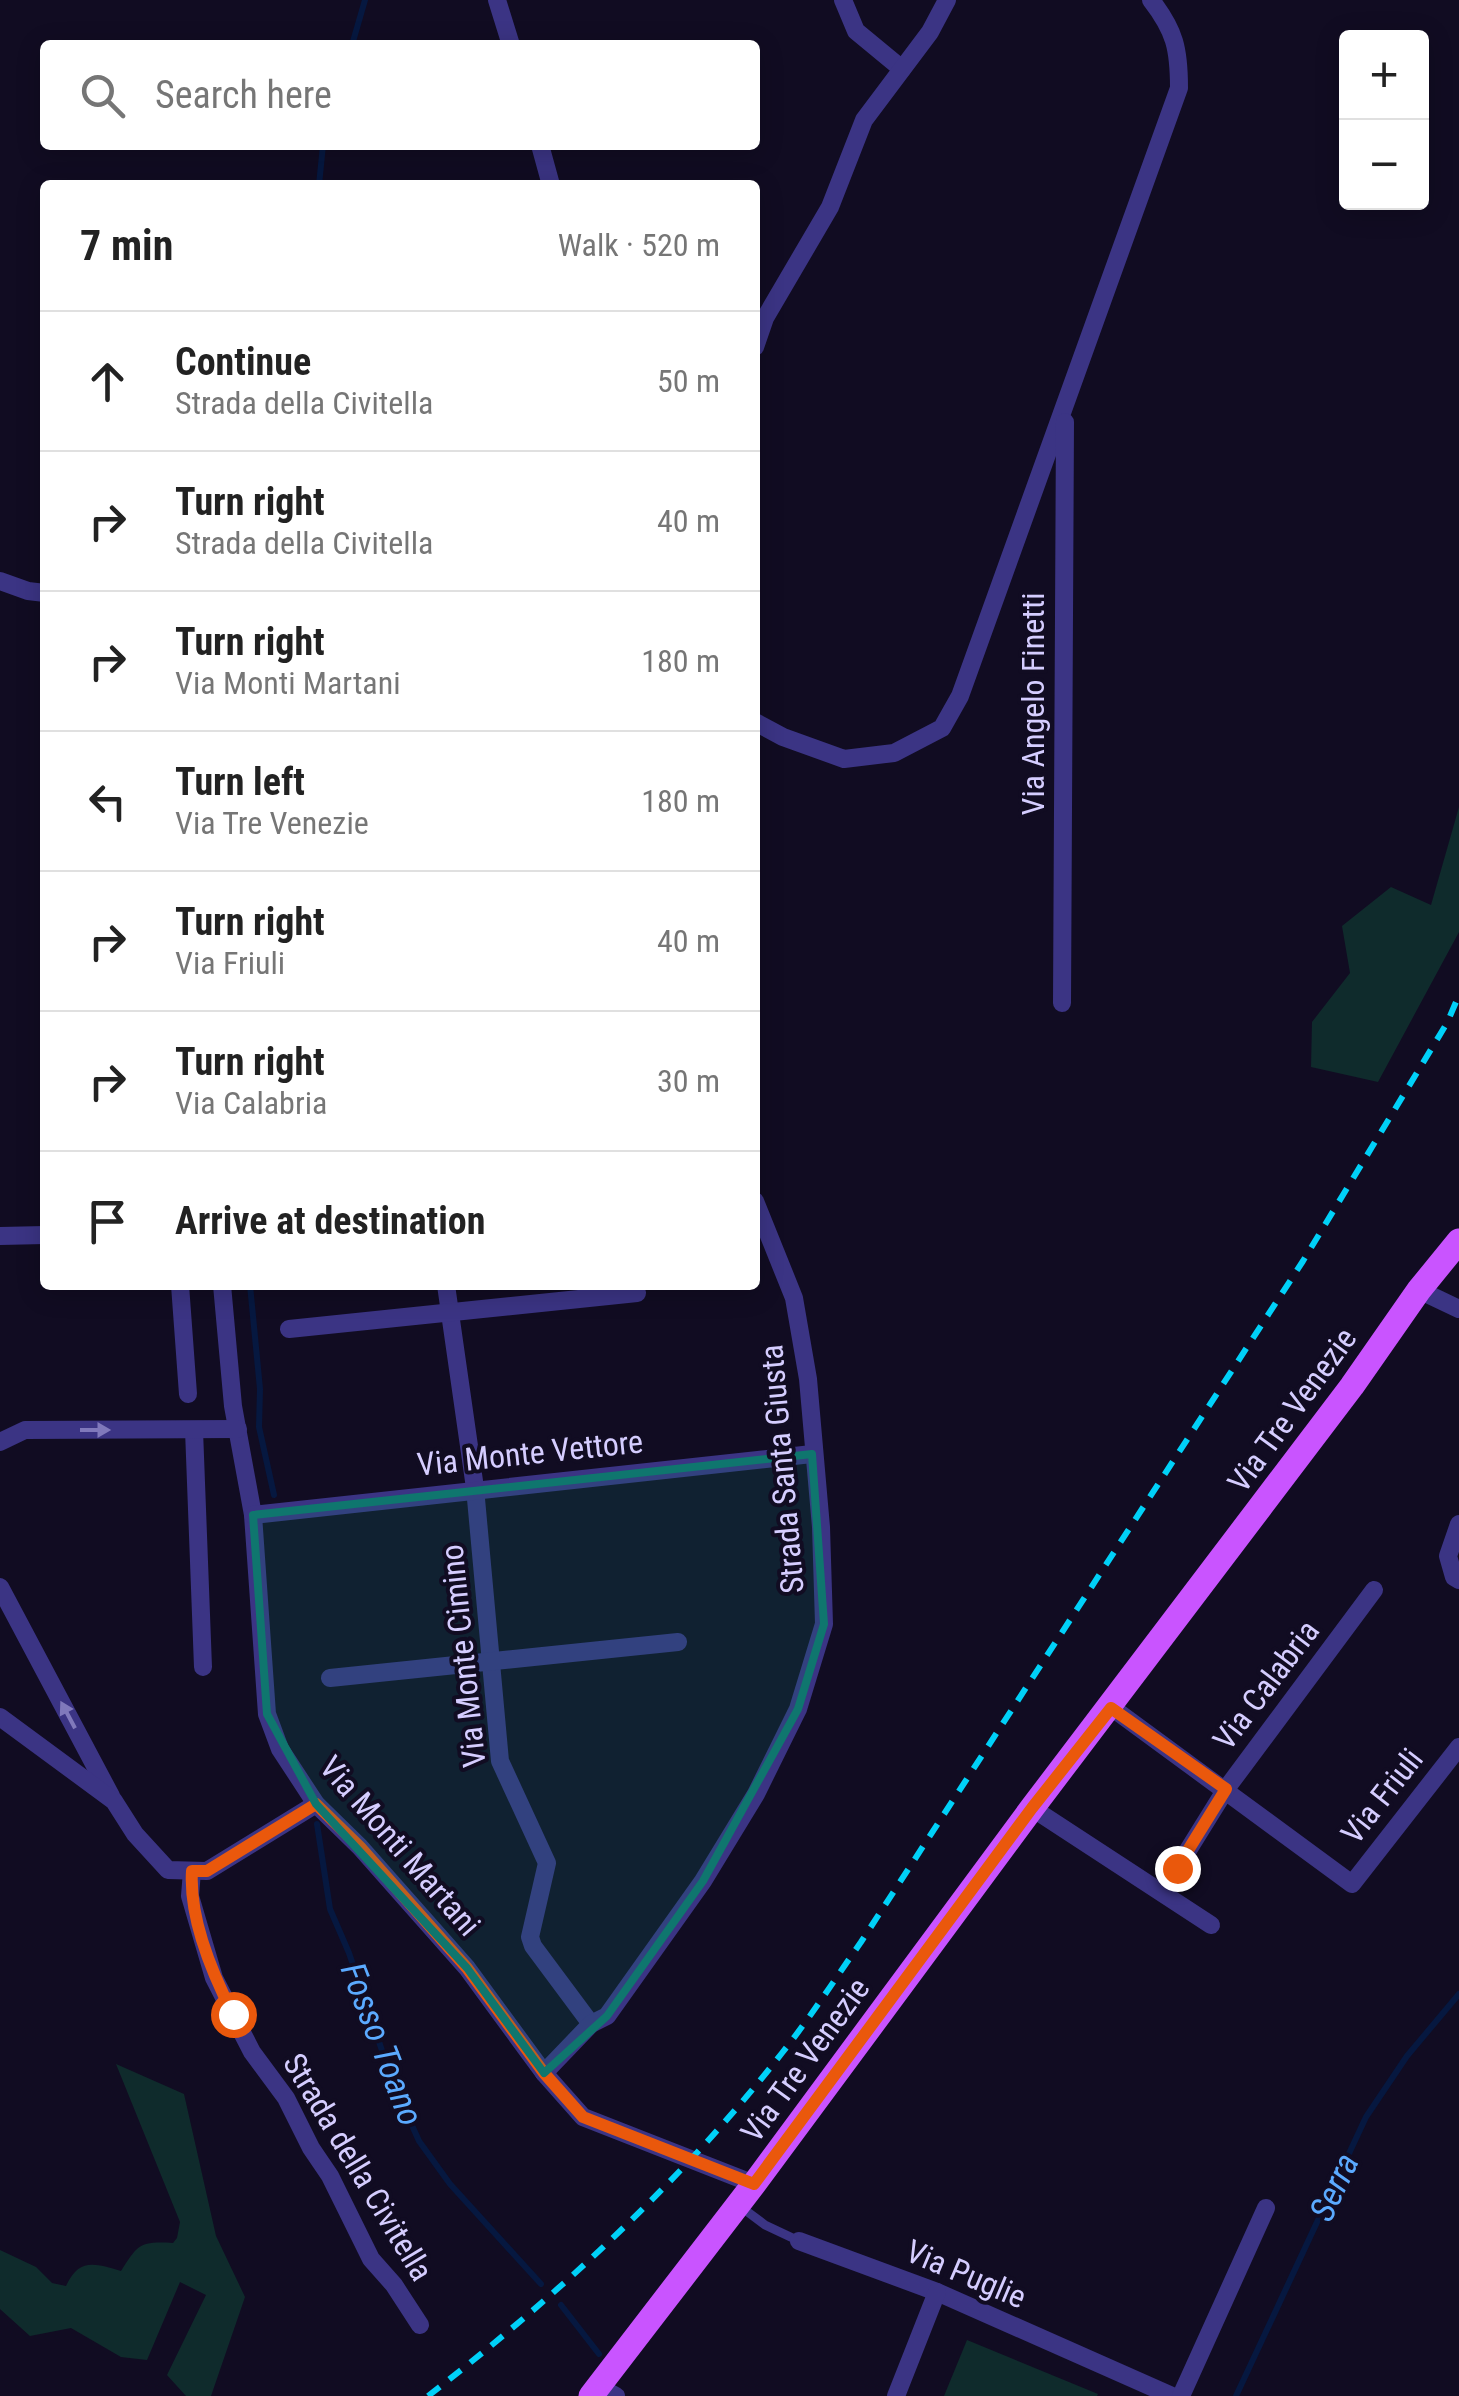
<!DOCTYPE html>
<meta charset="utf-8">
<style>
:root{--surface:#fff;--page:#f6f6f6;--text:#222;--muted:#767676;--line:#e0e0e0}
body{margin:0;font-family:"Roboto Condensed",sans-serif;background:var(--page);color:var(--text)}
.controls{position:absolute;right:30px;top:30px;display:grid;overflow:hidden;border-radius:10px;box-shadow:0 5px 25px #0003}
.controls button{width:90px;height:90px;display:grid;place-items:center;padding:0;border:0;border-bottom:2px solid var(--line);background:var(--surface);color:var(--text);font:50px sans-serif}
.stop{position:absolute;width:30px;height:30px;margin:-22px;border:8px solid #ea580c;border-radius:50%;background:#fff}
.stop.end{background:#ea580c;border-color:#fff;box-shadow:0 2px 10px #0008}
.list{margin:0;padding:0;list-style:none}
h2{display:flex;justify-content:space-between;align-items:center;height:130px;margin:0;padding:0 40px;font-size:42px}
h2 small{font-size:32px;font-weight:400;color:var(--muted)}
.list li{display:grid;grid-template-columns:65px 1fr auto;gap:30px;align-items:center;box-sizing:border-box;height:140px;padding:0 40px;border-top:2px solid var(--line)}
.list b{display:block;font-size:38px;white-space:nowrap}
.list p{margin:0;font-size:32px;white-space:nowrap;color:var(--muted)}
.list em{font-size:32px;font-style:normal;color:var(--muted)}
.icon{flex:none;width:55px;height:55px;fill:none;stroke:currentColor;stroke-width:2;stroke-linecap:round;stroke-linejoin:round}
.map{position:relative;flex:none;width:1459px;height:2396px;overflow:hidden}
.search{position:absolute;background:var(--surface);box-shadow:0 5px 25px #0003;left:40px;top:40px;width:720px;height:110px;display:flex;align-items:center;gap:25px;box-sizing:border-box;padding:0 35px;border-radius:10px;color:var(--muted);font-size:38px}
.panel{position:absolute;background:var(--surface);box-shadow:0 5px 25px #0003;left:40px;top:180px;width:720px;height:1110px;border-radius:10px}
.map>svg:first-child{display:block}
.green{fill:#0f2b2c}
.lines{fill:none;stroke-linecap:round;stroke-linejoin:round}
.stream{stroke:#061840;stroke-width:6}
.lane{stroke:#3b3484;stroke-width:9}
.street{stroke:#3b3484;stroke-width:18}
.primary{stroke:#c954ff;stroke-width:25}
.rail{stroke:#00d1f8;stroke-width:6;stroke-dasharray:15 12;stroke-linecap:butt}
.oneway{fill:#8079bb}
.route{stroke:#ea580c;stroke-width:12}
.marked{fill:#0f766e;fill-opacity:0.2;stroke:#0f766e;stroke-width:8;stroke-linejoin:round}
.labels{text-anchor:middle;stroke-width:8;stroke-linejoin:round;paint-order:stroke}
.street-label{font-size:32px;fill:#d5cdff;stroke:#110c22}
.water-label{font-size:35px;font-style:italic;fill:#5baaff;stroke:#110c22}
</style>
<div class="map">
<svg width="1459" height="2396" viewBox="0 0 1459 2396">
<rect width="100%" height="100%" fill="#110c22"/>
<!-- green -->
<g class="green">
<polygon points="1459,807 1459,932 1378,1082 1311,1067 1312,1022 1350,973 1342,926 1391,887 1431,905"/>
<path d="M116,2064L184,2094L216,2236L245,2297L211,2396H186L167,2375L206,2295L180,2282L147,2360L121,2357L71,2328L30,2336L0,2309V2250L36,2267L52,2283L66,2286C79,2258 94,2263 121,2271C138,2245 139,2241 173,2243L177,2238L180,2222Z"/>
<polygon points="967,2340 1098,2394 1097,2396 944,2396"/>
</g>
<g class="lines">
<!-- stream -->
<g class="stream">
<polyline points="352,45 365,0"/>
<polyline points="319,185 323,145"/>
<polyline points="250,1285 260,1389 259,1427 274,1495"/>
<polyline points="317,1824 330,1909 349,1953 393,2083 419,2141 450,2184 541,2284"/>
<polyline points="561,2305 599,2354"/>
<polyline points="1236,2396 1366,2117 1407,2056 1459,1994"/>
</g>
<!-- lane -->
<polyline class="lane" points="741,2207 765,2225 799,2241"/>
<!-- street -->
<g class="street">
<polyline points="497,0 511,45"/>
<polyline points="843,0 856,31 902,69"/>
<polyline points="540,145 551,185"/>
<polyline points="755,347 765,318 830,207 864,120 930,32 947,0"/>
<polyline points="0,581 28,591 45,593"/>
<path d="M755,722L783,737L844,759L894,753L942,728L960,696L1179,88C1179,49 1175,31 1151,0"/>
<polyline points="1062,1003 1065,422"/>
<polyline points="0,1236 45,1235"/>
<polyline points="180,1285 188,1394"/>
<polyline points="222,1285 233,1406 253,1515 267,1714 280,1749 316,1804 360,1847 467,1968 544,2073 583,2117 754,2184"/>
<polyline points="446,1285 475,1488 500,1761 547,1863 530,1937 533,1946 591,2024"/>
<polyline points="1419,1290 1459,1309"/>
<polyline points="289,1329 637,1293"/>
<polyline points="194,1430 203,1667"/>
<polyline points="0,1442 25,1430 238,1429"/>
<polyline points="253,1515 812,1454"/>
<polyline points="1459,1524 1448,1556 1454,1577 1459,1580"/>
<polyline points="0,1587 111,1796"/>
<polyline points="330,1678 678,1642"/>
<polyline points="1111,1707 1352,1884 1459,1747"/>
<polyline points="0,1717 114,1801 135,1834 168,1870 207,1871 316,1804"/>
<polyline points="1032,1808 1211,1925"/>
<polyline points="1177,1868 1226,1789 1374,1590"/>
<polyline points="192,1871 190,1896 214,1978 252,2052 286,2098 311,2148 330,2176 371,2259 394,2285 420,2325"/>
<polyline points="544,2073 591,2024 607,2016 703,1881 756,1794 798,1709 824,1624 821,1527 808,1379 794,1298 755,1201"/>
<polyline points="799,2241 937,2292 1172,2396"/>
<polyline points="598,2386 616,2396"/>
<polyline points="896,2396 937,2292"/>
<polyline points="1181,2396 1266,2208"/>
</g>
<!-- primary -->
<polyline class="primary" points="591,2396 754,2184 1032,1808 1352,1386 1419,1290 1459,1241"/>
<!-- rail -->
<path class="rail" d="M428,2396C557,2296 681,2182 782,2053C810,2018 835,1979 861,1942L1303,1261L1447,1023L1459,995"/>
</g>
<!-- one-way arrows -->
<defs><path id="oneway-solid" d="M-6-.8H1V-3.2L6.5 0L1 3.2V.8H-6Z" transform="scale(2.5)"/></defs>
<g class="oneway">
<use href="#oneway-solid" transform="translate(95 1430)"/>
<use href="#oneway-solid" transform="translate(68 1715) rotate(-118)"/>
</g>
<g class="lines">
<!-- route -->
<path class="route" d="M233,2014C212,1973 189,1917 192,1871H207L316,1804L360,1847L467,1968L544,2073L583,2117L754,2184L1032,1808L1111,1708L1226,1789L1177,1868"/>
</g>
<!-- marked area -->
<path class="marked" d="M812,1454L824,1624L798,1709L703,1881L607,2016L544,2073L467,1968L316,1804L267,1714L253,1515Z"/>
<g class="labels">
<!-- street labels -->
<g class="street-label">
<text transform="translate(1033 704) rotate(-90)" y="11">Via Angelo Finetti</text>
<text transform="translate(1292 1410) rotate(-54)" y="11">Via Tre Venezie</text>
<text transform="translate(530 1453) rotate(-6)" y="11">Via Monte Vettore</text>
<text transform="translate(782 1469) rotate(-95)" y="11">Strada Santa Giusta</text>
<text transform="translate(463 1656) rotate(-96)" y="11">Via Monte Cimino</text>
<text transform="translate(1266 1685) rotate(-53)" y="11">Via Calabria</text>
<text transform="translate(1382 1796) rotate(-52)" y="11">Via Friuli</text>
<text transform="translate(400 1846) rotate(49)" y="11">Via Monti Martani</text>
<text transform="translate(805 2060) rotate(-54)" y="11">Via Tre Venezie</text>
<text transform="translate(358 2167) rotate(59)" y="11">Strada della Civitella</text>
<text transform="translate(966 2274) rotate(23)" y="11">Via Puglie</text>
</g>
<!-- water labels -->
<g class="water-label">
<text transform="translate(382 2044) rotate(69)" y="12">Fosso Toano</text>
<text transform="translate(1334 2187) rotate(-65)" y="12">Serra</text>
</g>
</g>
</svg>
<div class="controls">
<button>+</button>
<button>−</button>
</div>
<div class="stop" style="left:233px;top:2014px"></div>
<div class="stop end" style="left:1177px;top:1868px"></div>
<div class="search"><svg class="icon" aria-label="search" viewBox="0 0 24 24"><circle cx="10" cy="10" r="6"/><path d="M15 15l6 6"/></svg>Search here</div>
<section class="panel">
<h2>7 min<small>Walk · 520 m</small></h2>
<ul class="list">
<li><svg class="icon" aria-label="ahead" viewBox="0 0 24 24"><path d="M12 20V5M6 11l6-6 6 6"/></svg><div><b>Continue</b><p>Strada della Civitella</p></div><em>50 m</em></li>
<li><svg class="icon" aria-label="right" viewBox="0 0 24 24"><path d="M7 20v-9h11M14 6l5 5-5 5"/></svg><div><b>Turn right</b><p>Strada della Civitella</p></div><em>40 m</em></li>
<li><svg class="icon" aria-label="right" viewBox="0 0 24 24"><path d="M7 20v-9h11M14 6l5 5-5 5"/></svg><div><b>Turn right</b><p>Via Monti Martani</p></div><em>180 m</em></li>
<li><svg class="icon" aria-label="left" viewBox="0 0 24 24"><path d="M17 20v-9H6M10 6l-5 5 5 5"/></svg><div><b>Turn left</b><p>Via Tre Venezie</p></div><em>180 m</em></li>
<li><svg class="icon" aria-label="right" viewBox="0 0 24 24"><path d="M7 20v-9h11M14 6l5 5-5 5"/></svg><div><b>Turn right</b><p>Via Friuli</p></div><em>40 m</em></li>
<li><svg class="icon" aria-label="right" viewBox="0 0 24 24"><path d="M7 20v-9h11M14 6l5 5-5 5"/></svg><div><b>Turn right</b><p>Via Calabria</p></div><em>30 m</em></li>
<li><svg class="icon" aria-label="arrive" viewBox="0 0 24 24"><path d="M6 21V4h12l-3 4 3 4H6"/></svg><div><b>Arrive at destination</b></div></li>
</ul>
</section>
</div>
